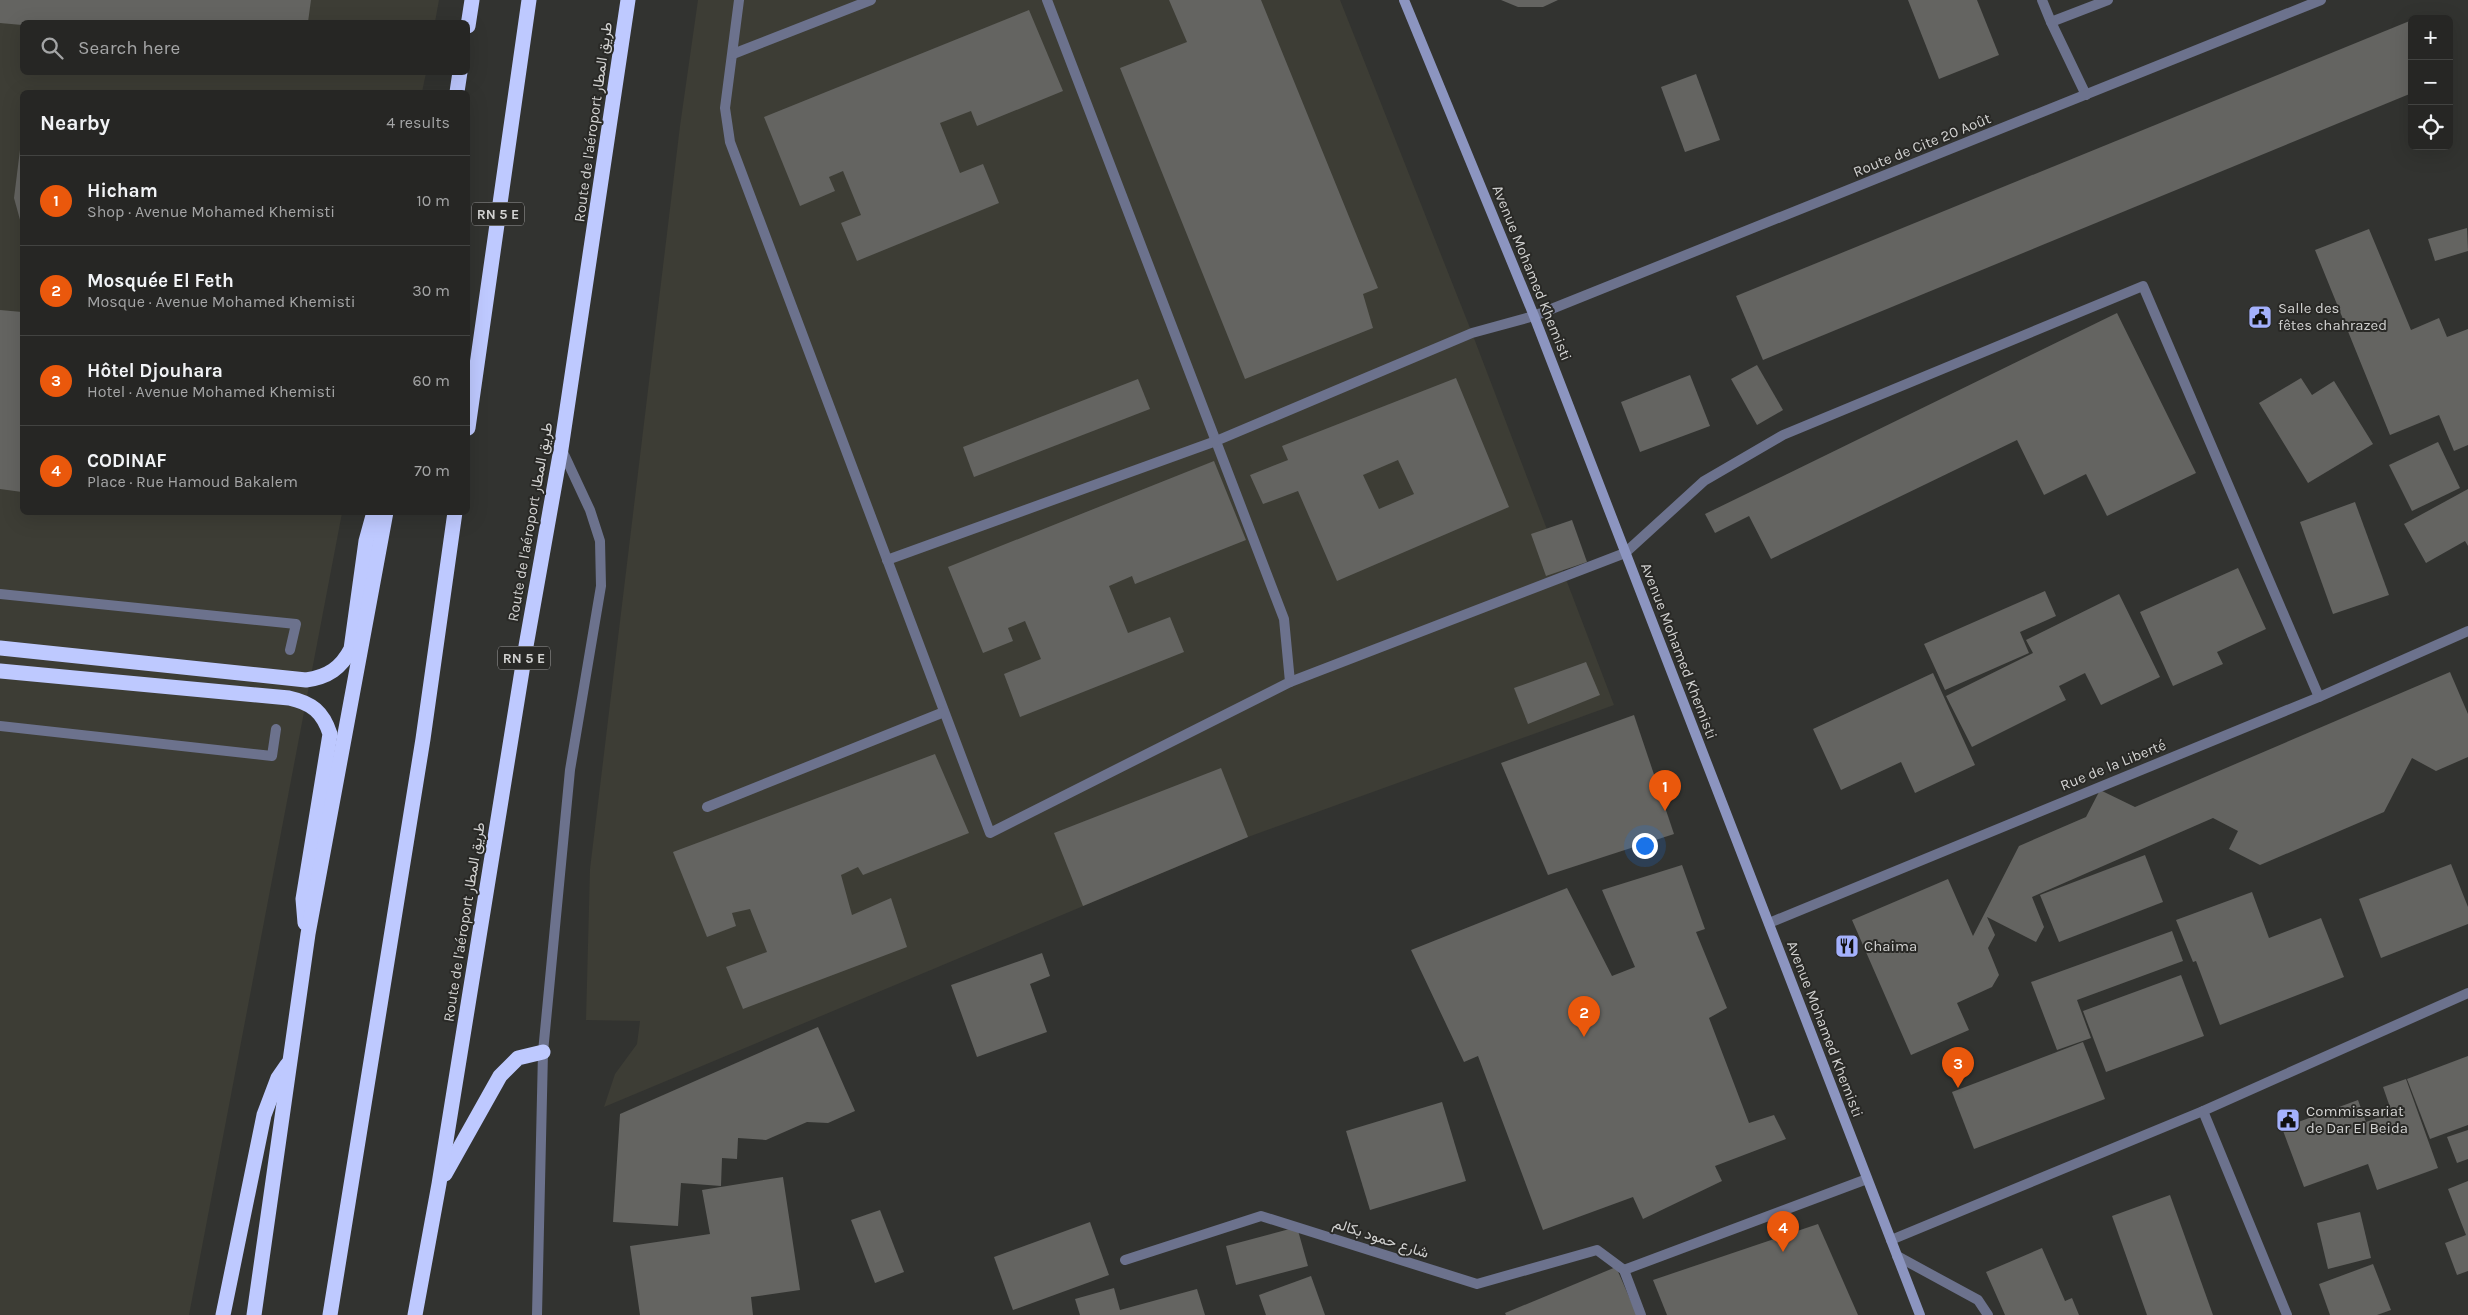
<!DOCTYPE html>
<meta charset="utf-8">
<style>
:root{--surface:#262624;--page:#2e2e2c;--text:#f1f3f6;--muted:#a4a5a6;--line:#424341;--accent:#ea580c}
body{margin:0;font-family:Karla,Vazirmatn,sans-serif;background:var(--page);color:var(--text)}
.controls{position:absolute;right:15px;top:15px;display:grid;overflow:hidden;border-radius:8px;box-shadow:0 5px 20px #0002}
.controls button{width:45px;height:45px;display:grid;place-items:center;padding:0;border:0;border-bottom:1px solid var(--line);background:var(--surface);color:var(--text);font:25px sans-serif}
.you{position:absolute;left:1644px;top:845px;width:18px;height:18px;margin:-12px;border:4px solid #fff;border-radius:50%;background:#1a73e8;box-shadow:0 0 0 8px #1a73e833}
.badge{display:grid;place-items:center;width:32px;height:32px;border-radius:50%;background:var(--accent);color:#fff;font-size:16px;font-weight:700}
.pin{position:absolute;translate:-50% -41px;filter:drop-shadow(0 1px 2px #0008)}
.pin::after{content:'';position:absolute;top:26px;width:18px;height:15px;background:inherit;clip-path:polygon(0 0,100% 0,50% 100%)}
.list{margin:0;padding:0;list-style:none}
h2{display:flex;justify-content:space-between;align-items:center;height:65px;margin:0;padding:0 20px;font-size:21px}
h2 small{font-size:16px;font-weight:400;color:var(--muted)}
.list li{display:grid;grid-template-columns:32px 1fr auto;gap:15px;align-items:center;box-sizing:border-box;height:90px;padding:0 20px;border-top:1px solid var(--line)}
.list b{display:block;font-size:19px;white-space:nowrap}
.list p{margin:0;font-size:16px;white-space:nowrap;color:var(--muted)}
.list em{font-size:16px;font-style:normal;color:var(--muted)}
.icon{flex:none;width:28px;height:28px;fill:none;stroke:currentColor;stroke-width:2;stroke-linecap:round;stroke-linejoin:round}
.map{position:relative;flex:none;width:2468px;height:1315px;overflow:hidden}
.search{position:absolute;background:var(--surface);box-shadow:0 5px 20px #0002;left:20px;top:20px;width:450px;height:55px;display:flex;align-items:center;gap:12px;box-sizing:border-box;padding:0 18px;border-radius:8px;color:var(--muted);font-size:19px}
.panel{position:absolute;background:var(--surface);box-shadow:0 5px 20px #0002;left:20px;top:90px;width:450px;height:425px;border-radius:8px}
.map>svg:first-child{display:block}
.built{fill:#3d3d35}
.building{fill:#646461;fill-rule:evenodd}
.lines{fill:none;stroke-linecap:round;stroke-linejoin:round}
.service{stroke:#6c728d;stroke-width:10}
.minor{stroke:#6c728d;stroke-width:10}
.secondary{stroke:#8c95c0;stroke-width:10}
.motorway{stroke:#bec9ff;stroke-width:15}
.labels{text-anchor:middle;stroke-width:4;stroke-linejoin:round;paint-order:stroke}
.shield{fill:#292926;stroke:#9f9f9e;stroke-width:1}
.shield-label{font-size:14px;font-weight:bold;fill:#d2d2d1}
.street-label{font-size:15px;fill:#d2d2d1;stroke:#292926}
.poi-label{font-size:15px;fill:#d2d2d1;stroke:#292926;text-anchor:start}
</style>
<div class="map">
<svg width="2468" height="1315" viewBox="0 0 2468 1315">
<rect width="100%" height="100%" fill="#323330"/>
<!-- built -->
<g class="built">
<polygon points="0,0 439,0 435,22 22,22 22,72 426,73 422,92 22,92 22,512 342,513 189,1315 0,1315"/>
<polygon points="698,0 1340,0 1472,333 1614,705 1248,837 604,1107 615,1074 637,1044 640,1021 586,1020 590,869 680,126"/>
</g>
<!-- building -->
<g class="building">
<polygon points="0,0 311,0 308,22 22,22 22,25 0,23"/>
<polygon points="1169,0 1261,0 1378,288 1363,294 1373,328 1245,379 1120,68 1187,42"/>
<polygon points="1501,0 1558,0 1543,7 1518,7"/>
<polygon points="1908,0 1977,0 1999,55 1939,79"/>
<polygon points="1029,10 1063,91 977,126 971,111 940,123 960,173 983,164 999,203 857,261 841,223 861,215 843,171 829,177 835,191 800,206 764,117"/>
<polygon points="2412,20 2412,93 1763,360 1736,296"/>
<polygon points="1696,74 1720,140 1685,152 1661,87"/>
<polygon points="21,142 22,142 22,227 14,198"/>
<polygon points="2467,228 2468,251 2435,261 2428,239"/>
<polygon points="2369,229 2411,330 2439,318 2447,337 2468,329 2468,445 2454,451 2439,415 2390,435 2315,250"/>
<polygon points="0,310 22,312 22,492 0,489"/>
<polygon points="2117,313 2196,473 2107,516 2086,474 2044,495 2017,440 1771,559 1749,516 1715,533 1705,514"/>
<polygon points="1757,365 1783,410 1757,425 1731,379"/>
<polygon points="1690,375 1710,426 1640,452 1621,402"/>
<path d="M1456,378L1509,507L1337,581L1298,491L1263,504L1250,475L1288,460L1282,446ZM1398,460L1414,494L1379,509L1363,475Z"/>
<polygon points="2301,378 2312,395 2334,381 2373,444 2308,483 2259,403"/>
<polygon points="1138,379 1150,409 974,477 963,447"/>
<polygon points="2438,442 2460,488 2412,511 2389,465"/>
<polygon points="1214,461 1246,540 1135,584 1132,576 1109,586 1128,633 1170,617 1184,652 1020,717 1004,674 1041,659 1025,621 1008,628 1013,641 983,653 948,567"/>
<polygon points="2468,489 2468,546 2465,541 2426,563 2404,524"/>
<polygon points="2355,502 2389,595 2333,614 2300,522"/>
<polygon points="1572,520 1587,562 1546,576 1531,534"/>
<polygon points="2238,568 2266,629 2217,652 2223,664 2173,686 2140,612"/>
<polygon points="2045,591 2056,616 2020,632 2029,653 1945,690 1924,644"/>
<polygon points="2119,594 2160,677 2101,705 2085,673 2059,686 2066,700 1972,747 1946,696 2033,653 2026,640"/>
<polygon points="1586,662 1600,695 1528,724 1514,688"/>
<polygon points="2450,672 2468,714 2468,757 2436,771 2412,758 2384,812 2260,865 2229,849 2238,831 2213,818 2032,897 2044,927 2036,942 1987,917 1995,935 1988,948 1999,975 1992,987 1957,1003 1969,1030 1911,1055 1852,920 1948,879 1973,936 2019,846 2086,817 2100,790 2135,807"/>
<polygon points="1933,673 1975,765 1915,793 1901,762 1841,790 1813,729"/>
<polygon points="1634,715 1674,834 1548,875 1501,763"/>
<polygon points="935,754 969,833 863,875 858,867 841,875 852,915 891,898 907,947 743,1009 726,967 767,952 750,909 732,913 736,926 707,937 673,852"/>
<polygon points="1221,768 1248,837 1083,906 1054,833"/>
<polygon points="2145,855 2163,902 2059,942 2040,895"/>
<polygon points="2451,864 2468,907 2468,924 2381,958 2359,899"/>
<polygon points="1682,865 1705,929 1696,932 1727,1008 1709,1018 1749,1123 1774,1115 1786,1139 1715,1166 1722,1181 1643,1219 1633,1197 1543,1230 1478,1056 1464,1062 1411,950 1567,888 1612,976 1635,967 1602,890"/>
<polygon points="2252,892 2269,938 2321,918 2344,977 2220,1025 2196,961 2193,962 2176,920"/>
<polygon points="2172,931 2183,961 2077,1000 2091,1038 2057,1050 2031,982"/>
<polygon points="1042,953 1050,976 1030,984 1047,1032 977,1057 951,985"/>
<polygon points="2181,975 2204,1036 2106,1072 2083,1011"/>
<polygon points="818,1027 855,1111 828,1123 807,1122 766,1140 738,1138 737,1159 722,1158 721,1186 681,1183 678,1226 613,1222 620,1114"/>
<polygon points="2083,1042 2105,1099 1974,1149 1952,1092"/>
<polygon points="2468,1056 2468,1125 2430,1139 2407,1079"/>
<polygon points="2406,1079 2438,1168 2377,1190 2368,1164 2304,1187 2282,1128 2358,1100 2366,1122 2392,1113 2383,1087"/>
<polygon points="1442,1102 1466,1181 1370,1210 1346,1131"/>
<polygon points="2468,1130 2468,1159 2457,1163 2447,1137"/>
<polygon points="783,1177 800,1290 751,1297 753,1315 640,1315 630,1246 710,1234 702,1190"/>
<polygon points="2468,1181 2468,1271 2457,1275 2445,1243 2466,1235 2448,1189"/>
<polygon points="2170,1195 2213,1315 2147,1315 2112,1216"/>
<polygon points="880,1210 904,1272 875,1283 851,1220"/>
<polygon points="2360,1212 2371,1258 2328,1269 2317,1223"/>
<polygon points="1090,1222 1109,1275 1013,1310 994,1257"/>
<polygon points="1818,1224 1858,1315 1667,1315 1653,1280"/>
<polygon points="1297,1227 1308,1266 1236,1285 1226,1246"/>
<polygon points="2042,1248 2065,1301 2072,1298 2079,1315 2005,1315 1986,1272"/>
<polygon points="2373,1264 2391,1310 2377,1315 2330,1315 2319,1284"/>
<polygon points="1616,1267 1637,1315 1506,1315 1505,1313"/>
<polygon points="1311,1276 1325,1315 1266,1315 1259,1295"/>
<polygon points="1114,1288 1120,1310 1197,1289 1205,1315 1080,1315 1075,1299"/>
</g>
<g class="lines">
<!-- service -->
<g class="service">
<polyline points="739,0 725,108 730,142 990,833 1290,682 1284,619 1047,0"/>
<polyline points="733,54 871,0"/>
<polyline points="887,560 1216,441 1472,333 1534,316"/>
<polyline points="0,594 296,624 290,650"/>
<polyline points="0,726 272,756 276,729"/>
<polyline points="707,807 944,712"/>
<polyline points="1897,1256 1978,1300 1988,1315"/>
<polyline points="1125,1260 1261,1216 1477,1284 1597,1250 1624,1270"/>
</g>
<!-- minor -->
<g class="minor">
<polyline points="2042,0 2051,22 2108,0"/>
<polyline points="2051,22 2086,95"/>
<polyline points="1534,316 2321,0"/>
<polyline points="1290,682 1625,553 1704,481 1783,435 2143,286 2319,697"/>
<polyline points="1769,923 2319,697 2468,631"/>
<polyline points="2203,1111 2287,1315"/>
<polyline points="1891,1240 2203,1111 2468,993"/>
<polyline points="537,1315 543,1052 570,770 601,586 600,541 590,510 562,450"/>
<polyline points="1641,1315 1624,1270 1867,1179"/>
</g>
<!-- secondary -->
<polyline class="secondary" points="1404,0 1534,316 1920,1315"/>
<!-- motorway -->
<g class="motorway">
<polyline points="468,26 472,0"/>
<polyline points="457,92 460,72"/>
<polyline points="468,428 529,0"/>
<path d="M0,648L306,680C328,677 341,668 351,649L366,541L374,512"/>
<path d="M0,671L289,698C312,703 323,712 330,734L303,899L305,923"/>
<polyline points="445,1174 500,1076 518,1058 543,1052"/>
<polyline points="223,1315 264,1115 278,1078 287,1065"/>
<polyline points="254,1315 308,934 386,512"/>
<polyline points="330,1315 423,739 455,512"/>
<polyline points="415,1315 439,1184 526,646 561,449 628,0"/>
</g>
</g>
<!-- icons -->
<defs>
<g id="civic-square" transform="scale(1.25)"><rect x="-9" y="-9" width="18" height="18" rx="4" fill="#a4b1fc" stroke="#292926"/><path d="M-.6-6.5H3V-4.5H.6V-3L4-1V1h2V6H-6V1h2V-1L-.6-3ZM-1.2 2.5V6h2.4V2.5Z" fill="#111"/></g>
<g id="restaurant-square" transform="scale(1.25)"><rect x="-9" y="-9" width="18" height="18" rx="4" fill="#a4b1fc" stroke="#292926"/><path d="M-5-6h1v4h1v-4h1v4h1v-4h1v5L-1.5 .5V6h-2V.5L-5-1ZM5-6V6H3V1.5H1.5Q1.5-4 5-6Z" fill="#111"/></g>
</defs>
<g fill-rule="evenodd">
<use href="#civic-square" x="2260" y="317"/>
<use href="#restaurant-square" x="1847" y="946"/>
<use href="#civic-square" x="2288" y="1120"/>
</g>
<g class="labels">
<!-- shield labels -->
<g class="shield">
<rect x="472" y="202.5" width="52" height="23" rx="4"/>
<rect x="498" y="646.5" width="52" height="23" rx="4"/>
</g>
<g class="shield-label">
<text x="498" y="219">RN 5 E</text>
<text x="524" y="663">RN 5 E</text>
</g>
<!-- street labels -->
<g class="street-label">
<text transform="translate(593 122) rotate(-82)" y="5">Route de l'aéroport طريق المطار</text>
<text transform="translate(1922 145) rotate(-22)" y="5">Route de Cite 20 Août</text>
<text transform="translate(1532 273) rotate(68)" y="5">Avenue Mohamed Khemisti</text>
<text transform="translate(530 522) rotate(-80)" y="5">Route de l'aéroport طريق المطار</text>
<text transform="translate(1679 651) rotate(69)" y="5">Avenue Mohamed Khemisti</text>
<text transform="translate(2113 765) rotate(-22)" y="5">Rue de la Liberté</text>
<text transform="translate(464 922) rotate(-81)" y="5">Route de l'aéroport طريق المطار</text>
<text transform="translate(1825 1029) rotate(69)" y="5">Avenue Mohamed Khemisti</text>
<text transform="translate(1381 1238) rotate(18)" y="5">شارع حمود بكالم</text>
</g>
<!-- poi labels -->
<g class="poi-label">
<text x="2278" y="313">Salle des<tspan x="2278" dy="17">fêtes chahrazed</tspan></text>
<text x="1864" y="951">Chaima</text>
<text x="2306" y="1116">Commissariat<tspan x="2306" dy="17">de Dar El Beida</tspan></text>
</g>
</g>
</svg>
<div class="controls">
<button>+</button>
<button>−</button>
<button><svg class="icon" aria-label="locate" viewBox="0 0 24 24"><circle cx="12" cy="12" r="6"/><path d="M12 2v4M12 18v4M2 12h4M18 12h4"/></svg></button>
</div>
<div class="you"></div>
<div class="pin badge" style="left:1665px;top:811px">1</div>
<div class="pin badge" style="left:1584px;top:1037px">2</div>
<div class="pin badge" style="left:1958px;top:1088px">3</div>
<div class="pin badge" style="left:1783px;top:1252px">4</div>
<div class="search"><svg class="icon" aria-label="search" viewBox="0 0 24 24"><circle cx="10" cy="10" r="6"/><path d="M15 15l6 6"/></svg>Search here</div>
<section class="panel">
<h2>Nearby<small>4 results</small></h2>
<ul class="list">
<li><span class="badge">1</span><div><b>Hicham</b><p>Shop · Avenue Mohamed Khemisti</p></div><em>10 m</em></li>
<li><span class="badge">2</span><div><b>Mosquée El Feth</b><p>Mosque · Avenue Mohamed Khemisti</p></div><em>30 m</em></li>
<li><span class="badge">3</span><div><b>Hôtel Djouhara</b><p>Hotel · Avenue Mohamed Khemisti</p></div><em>60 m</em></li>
<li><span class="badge">4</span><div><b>CODINAF</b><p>Place · Rue Hamoud Bakalem</p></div><em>70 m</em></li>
</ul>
</section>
</div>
